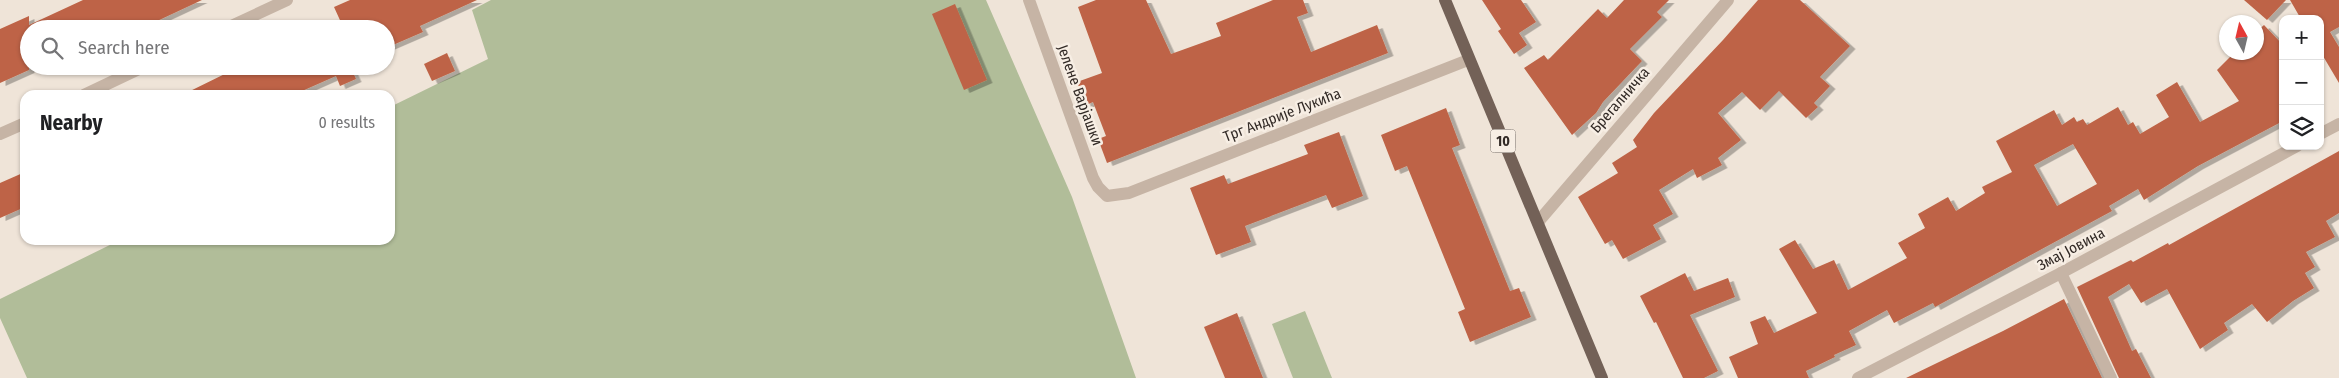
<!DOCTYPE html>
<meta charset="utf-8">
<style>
:root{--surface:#fff;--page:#f6f6f6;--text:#202124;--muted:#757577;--line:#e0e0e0}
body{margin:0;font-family:"Fira Sans Condensed",sans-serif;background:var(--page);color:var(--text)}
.controls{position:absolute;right:15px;top:15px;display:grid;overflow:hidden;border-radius:10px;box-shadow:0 1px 4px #0004}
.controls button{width:45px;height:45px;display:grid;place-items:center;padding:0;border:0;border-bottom:1px solid var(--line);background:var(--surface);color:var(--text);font:25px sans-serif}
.compass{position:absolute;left:2219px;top:15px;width:45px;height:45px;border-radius:50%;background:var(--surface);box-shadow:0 1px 4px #0004;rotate:352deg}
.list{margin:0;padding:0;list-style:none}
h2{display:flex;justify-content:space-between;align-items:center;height:65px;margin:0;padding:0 20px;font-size:21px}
h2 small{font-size:16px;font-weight:400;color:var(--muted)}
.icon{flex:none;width:28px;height:28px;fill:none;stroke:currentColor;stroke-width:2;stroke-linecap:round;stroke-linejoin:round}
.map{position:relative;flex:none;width:2339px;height:378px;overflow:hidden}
.search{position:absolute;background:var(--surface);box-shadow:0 1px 4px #0004;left:20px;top:20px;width:375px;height:55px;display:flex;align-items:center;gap:12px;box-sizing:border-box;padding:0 18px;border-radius:28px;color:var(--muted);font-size:19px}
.panel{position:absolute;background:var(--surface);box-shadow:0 1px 4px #0004;left:20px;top:90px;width:375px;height:155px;border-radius:15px}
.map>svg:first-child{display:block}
.green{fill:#b1bd99}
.building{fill:#be6446;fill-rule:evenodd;filter:url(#shadow)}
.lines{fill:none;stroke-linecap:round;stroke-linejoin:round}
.street{stroke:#c6b4a5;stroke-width:12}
.primary{stroke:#736157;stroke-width:12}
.labels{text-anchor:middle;stroke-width:5;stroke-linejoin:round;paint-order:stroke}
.shield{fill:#f7eee4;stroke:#6d655f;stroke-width:1}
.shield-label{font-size:14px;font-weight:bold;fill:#322a26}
.street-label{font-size:15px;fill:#322a26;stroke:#f7eee4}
</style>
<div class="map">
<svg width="2339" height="378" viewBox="0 0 2339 378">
<defs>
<filter id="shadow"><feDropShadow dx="5.5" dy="3" stdDeviation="0" flood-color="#0004"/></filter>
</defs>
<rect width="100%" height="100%" fill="#efe4d8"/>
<!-- green -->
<g class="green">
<polygon points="491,0 986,0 1072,197 1136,378 27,378 0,318 0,299 120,240 390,240 390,107 488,59 472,10"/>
<polygon points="1305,311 1332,378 1293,378 1272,324"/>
</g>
<!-- building -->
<g class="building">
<polygon points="83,0 202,0 140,29 29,29 29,70 0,83 0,29 29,16 29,25"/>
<polygon points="350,0 477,0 420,26 423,32 386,48 386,29 344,29 334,7"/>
<polygon points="1096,0 1146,0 1171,54 1221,36 1216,23 1273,0 1303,0 1308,13 1297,17 1311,52 1377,25 1388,53 1107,163 1098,139 1106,136 1093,102 1086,105 1077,82 1102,73 1078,7"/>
<polygon points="1482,0 1521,0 1536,22 1519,33 1527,45 1514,54 1498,31 1501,29"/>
<polygon points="1624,0 1669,0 1657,12 1662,17 1630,49 1642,61 1603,102 1596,113 1572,135 1524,68 1544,55 1548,60 1598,9 1607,18"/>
<polygon points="1758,0 1800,0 1850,46 1820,77 1830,86 1814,103 1818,107 1806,118 1779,91 1760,110 1742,92 1718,113 1741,140 1718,158 1722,165 1697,178 1693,169 1659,190 1673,214 1653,225 1661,239 1623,259 1612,240 1605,244 1578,197 1618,173 1612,163 1637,147 1633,140 1654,113 1723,40"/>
<polygon points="2244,0 2286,0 2267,20"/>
<polygon points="2290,0 2339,0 2339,27 2330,32 2339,47 2339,83 2320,51 2320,19 2301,19"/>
<polygon points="955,4 987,80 964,90 932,14"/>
<path d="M2264,25L2283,45V121L2198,166L2144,200L2138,189L2109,206L2112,211L1935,307L1933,303L1894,323L1887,310L1849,331L1856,345L1834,355L1835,357L1806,371L1809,378H1738L1729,357L1758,344L1750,322L1765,316L1774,333L1817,313L1779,249L1795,240L1813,269L1834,260L1848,290L1907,258L1898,243L1925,228L1918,214L1948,197L1956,211L1985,193L1982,187L2012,172L1996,141L2054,110L2062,125L2074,117L2077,122L2083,119L2087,125L2118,107L2128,125L2133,122L2140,134L2169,117L2156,95L2177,82L2200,122L2239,101L2217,70L2235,52H2256V32ZM2073,144L2097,184L2057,206L2034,165Z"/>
<polygon points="447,53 455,71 432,81 424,64"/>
<polygon points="241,66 360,66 352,70 356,79 340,86 336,76 293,95 182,95"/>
<polygon points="1446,108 1460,145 1452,148 1510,291 1519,288 1531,317 1470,342 1458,312 1465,309 1407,166 1395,171 1381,135"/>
<polygon points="1339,132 1363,196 1332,208 1326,195 1245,226 1251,242 1216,255 1190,188 1224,175 1228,184 1308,154 1304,145"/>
<polygon points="2339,151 2339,213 2326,221 2335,237 2306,252 2315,267 2305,273 2314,288 2293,301 2267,322 2252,304 2224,323 2228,330 2200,349 2167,289 2141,303 2129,284 2108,297 2132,351 2136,349 2151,378 2119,378 2077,287 2131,260 2133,262 2168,243 2169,245"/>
<polygon points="25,172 25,207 0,218 0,183"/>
<polygon points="1685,273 1694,291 1728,278 1735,297 1690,315 1718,371 1704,378 1683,378 1656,322 1654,323 1640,296"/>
<polygon points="2064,299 2102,378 1906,378 2003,331"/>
<polygon points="1237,313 1263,378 1225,378 1204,327"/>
</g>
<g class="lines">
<!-- street -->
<g class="street">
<polyline points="1029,0 1093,178 1098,187 1107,196 1129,193 1468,60"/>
<polyline points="225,29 287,0"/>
<polyline points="84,95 145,66"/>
<polyline points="0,134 25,123"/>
<polyline points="2320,134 2339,124"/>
<polyline points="1538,222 1728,0"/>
<polyline points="2061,273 2111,378"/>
<polyline points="1858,378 2061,273 2297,146"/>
</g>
<!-- primary -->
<polyline class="primary" points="1445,0 1602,378"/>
</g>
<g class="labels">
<!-- shield labels -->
<rect class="shield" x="1490.5" y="129.5" width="25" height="23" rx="4"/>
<g class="shield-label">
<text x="1503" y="146">10</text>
</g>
<!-- street labels -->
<g class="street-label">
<text transform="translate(1080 95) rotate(70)" y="5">Јелене Варјашки</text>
<text transform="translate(1620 100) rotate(-49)" y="5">Брегалничка</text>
<text transform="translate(1282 115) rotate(-21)" y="5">Трг Андрије Лукића</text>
<text transform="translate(2071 249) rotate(-28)" y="5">Змај Јовина</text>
</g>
</g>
</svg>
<div class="controls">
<button>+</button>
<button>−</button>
<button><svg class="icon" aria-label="layers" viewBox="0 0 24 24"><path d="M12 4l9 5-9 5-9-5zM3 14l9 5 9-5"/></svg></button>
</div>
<svg class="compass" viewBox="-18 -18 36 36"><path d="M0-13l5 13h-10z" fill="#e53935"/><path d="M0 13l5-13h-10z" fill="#757577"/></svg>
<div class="search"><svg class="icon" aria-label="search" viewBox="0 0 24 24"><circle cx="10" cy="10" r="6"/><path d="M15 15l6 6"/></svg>Search here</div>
<section class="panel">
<h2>Nearby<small>0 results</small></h2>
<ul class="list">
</ul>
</section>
</div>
